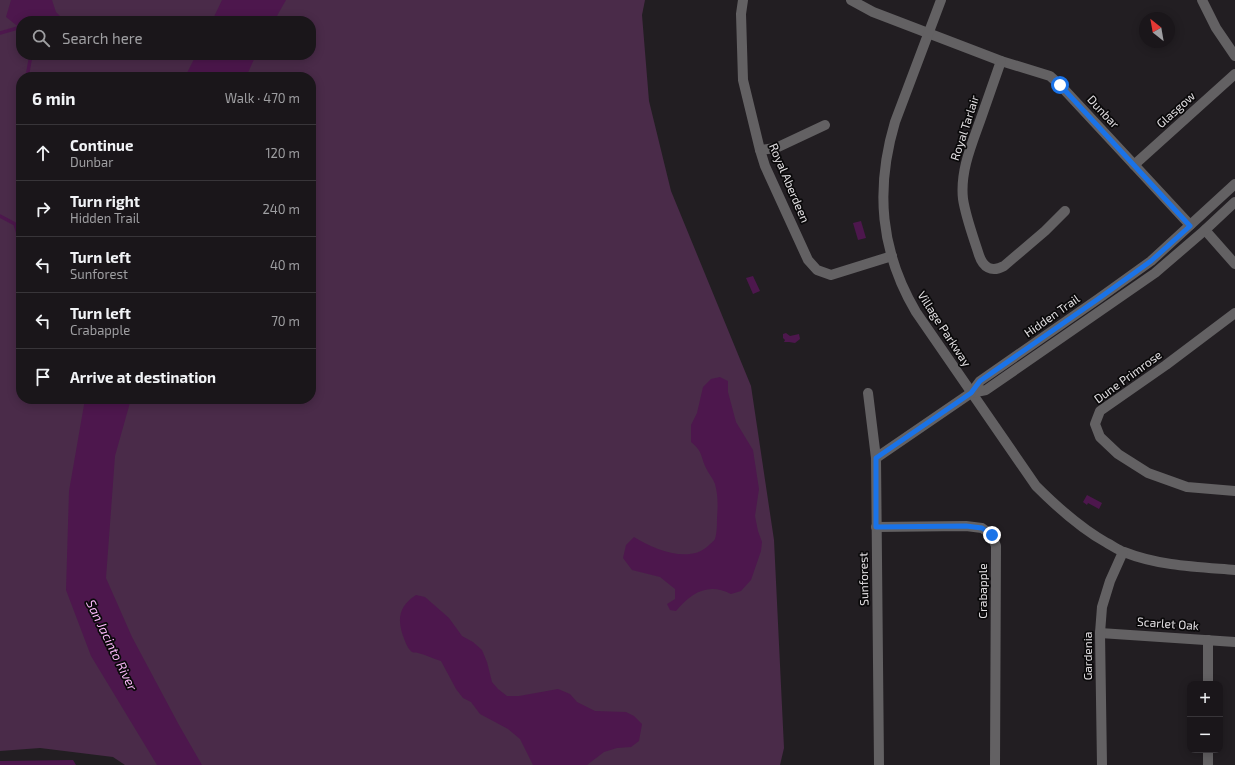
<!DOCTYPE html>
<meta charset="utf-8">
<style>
:root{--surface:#1a161a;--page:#272327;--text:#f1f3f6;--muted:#9f9fa2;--line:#383539}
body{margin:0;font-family:"Exo 2",sans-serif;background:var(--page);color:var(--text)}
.controls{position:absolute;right:12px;bottom:12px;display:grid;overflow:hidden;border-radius:8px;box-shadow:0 2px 10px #0003}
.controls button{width:36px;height:36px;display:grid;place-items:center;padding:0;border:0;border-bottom:1px solid var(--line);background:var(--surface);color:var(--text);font:20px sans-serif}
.compass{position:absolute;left:1139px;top:12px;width:36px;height:36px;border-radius:50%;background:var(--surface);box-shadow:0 2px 10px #0003;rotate:329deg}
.stop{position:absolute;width:12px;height:12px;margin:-9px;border:3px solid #1a73e8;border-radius:50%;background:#fff}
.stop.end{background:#1a73e8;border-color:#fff;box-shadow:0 1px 4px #0008}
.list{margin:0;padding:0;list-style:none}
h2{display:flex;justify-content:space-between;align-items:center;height:52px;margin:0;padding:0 16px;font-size:17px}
h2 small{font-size:13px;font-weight:400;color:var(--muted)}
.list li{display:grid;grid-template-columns:26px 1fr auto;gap:12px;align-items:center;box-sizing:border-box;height:56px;padding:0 16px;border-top:1px solid var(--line)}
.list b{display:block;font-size:15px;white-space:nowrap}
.list p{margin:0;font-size:13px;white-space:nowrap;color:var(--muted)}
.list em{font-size:13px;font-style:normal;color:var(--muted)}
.icon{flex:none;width:22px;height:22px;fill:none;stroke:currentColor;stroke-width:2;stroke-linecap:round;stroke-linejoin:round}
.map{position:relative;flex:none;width:1235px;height:765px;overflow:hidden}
.search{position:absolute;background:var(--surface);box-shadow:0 2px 10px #0003;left:16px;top:16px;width:300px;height:44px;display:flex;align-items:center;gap:10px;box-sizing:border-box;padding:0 14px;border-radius:16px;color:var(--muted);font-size:15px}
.panel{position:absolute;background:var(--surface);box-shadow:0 2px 10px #0003;left:16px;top:72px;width:300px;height:332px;border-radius:16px}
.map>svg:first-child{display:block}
.green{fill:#4a2b49;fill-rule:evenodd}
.water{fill:#4d174d}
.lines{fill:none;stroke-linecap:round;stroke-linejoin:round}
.stream{stroke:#4d174d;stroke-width:3.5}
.minor{stroke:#636163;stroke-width:10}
.route{stroke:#1a73e8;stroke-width:5}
.labels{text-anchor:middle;stroke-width:3.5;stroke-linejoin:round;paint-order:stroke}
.street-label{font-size:12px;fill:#e2dfe2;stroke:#0a090a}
.water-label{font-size:13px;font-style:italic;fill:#fab8f8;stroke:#0a090a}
</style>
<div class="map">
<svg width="1235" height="765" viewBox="0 0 1235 765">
<rect width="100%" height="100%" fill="#221e22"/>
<!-- green -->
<path class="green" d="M0,0H645L642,15L649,101L671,191L751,386L774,540L784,748L780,765H125L113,757L40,748L0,751ZM21,21H311V55H21ZM21,77H311V399H21Z"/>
<!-- water -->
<g class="water">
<polygon points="11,0 52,0 56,12 62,18 62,21 21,21 21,27 16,25 6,17"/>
<polygon points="222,0 286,0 274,21 212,21"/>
<polygon points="196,55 256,55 246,77 185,77"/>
<polygon points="861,221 866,238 858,240 853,223"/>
<polygon points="753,276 760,291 753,294 746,278"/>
<polygon points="786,333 790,336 799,334 800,339 795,343 789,342 784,342 785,340 783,338 783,334"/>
<path d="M720,377L728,381V392L736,422L753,450L759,489L755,516L758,531L762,542L761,551L751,580L741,591L731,594C708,582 691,593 676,611L670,610L667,604L675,599V589L660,577L632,570L623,558L626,545L634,537C653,549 689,564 708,546C710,544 714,541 715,539C717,533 717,524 717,518C718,506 718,495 715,484C713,478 708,473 706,468C700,455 703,452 691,442V425L697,413L703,387L711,379Z"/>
<polygon points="85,399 131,399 115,456 106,578 132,637 179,725 202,765 157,765 91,656 66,590 69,491"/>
<polygon points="1087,495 1102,503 1099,509 1088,503 1087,505 1083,502"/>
<path d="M416,595L425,597L449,618L462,636L473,642L482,650L487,662L492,682L498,689L507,696H519L558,689L570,694L577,702L595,711L626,712L634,716L642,724L639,741L631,747L617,748L604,752L587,765H533L520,739L508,729L480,714L471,702L463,698L456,689L441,661C434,659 426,655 418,653C416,652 414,653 412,652C409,650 406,644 405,641C397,622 397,607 416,595Z"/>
<polygon points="73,760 76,765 0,765 0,761"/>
</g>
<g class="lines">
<!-- stream -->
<g class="stream">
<polyline points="0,33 21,27"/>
<polyline points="27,77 31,55"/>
<polyline points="0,216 15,224 21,243"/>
</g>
<!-- minor -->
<g class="minor">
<polyline points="743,0 741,14 743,80 760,150 765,166 808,260 817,270 831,275 892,256"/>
<polyline points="851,0 873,12 1001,61 1050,76 1060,85 1190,225"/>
<path d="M941,0L895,122C875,189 880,251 916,312L1036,486C1058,508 1080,528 1107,543C1113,546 1118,550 1124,552C1159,566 1198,567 1235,570"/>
<polyline points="1202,0 1216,28 1235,56"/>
<path d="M1001,61C994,81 987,101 980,121C971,146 960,172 963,199C966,218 973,236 979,255C983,267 991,273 1004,266L1045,231L1065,211"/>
<polyline points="760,150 776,148 825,125"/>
<polyline points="1134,165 1235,74"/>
<polyline points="1205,230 1235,264"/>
<polyline points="1235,313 1166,365 1100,411 1095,424 1100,437 1118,454 1148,473 1187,487 1235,491"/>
<polyline points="868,393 876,458 879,765"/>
<polyline points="971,393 986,390 1155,273 1205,230 1235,202"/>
<polyline points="876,458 971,393 980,381 1098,299 1151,261 1235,184"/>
<polyline points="876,527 966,526 982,528 992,535 996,546 995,765"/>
<polyline points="1100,633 1235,642"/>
<polyline points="1208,684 1208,640"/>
<polyline points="1102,765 1100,633 1102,607 1110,581 1123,552"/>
<polyline points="1208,765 1208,750"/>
</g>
</g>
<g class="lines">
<!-- route -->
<polyline class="route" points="992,535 982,528 966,526 876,527 876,458 971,393 980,381 1098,299 1151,261 1190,226 1060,85"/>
</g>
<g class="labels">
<!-- street labels -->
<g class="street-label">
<text transform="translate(1176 110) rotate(-42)" y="4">Glasgow</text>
<text transform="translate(1103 112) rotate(47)" y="4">Dunbar</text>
<text transform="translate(965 128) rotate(-72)" y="4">Royal Tarlair</text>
<text transform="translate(789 183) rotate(67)" y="4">Royal Aberdeen</text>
<text transform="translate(1052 316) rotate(-35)" y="4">Hidden Trail</text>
<text transform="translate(944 329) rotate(57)" y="4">Village Parkway</text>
<text transform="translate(1128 377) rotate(-36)" y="4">Dune Primrose</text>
<text transform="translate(864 579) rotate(-91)" y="4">Sunforest</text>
<text transform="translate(983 591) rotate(-90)" y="4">Crabapple</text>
<text transform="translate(1168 624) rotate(4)" y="4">Scarlet Oak</text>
<text transform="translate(1088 656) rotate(-90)" y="4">Gardenia</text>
</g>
<!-- water labels -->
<g class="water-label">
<text transform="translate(112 645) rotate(64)" y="5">San Jacinto River</text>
</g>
</g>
</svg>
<div class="controls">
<button>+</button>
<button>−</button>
</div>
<svg class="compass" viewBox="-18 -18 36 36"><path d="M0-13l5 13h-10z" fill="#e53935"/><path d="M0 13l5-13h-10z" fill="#9f9fa2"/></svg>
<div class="stop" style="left:1060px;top:85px"></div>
<div class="stop end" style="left:992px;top:535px"></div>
<div class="search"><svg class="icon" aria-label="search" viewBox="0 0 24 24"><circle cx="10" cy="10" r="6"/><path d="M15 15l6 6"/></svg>Search here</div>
<section class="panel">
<h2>6 min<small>Walk · 470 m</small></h2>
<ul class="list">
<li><svg class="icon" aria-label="ahead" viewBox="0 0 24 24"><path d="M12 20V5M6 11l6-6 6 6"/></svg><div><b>Continue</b><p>Dunbar</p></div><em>120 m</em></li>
<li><svg class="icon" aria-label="right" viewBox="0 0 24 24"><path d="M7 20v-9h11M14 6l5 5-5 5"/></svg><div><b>Turn right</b><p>Hidden Trail</p></div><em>240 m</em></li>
<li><svg class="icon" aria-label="left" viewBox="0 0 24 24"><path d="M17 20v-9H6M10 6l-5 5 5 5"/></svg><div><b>Turn left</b><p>Sunforest</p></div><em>40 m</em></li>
<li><svg class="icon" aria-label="left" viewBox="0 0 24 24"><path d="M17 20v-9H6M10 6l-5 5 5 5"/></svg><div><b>Turn left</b><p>Crabapple</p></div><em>70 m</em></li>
<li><svg class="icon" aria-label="arrive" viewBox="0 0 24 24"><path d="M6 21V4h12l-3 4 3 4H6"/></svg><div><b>Arrive at destination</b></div></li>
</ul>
</section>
</div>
